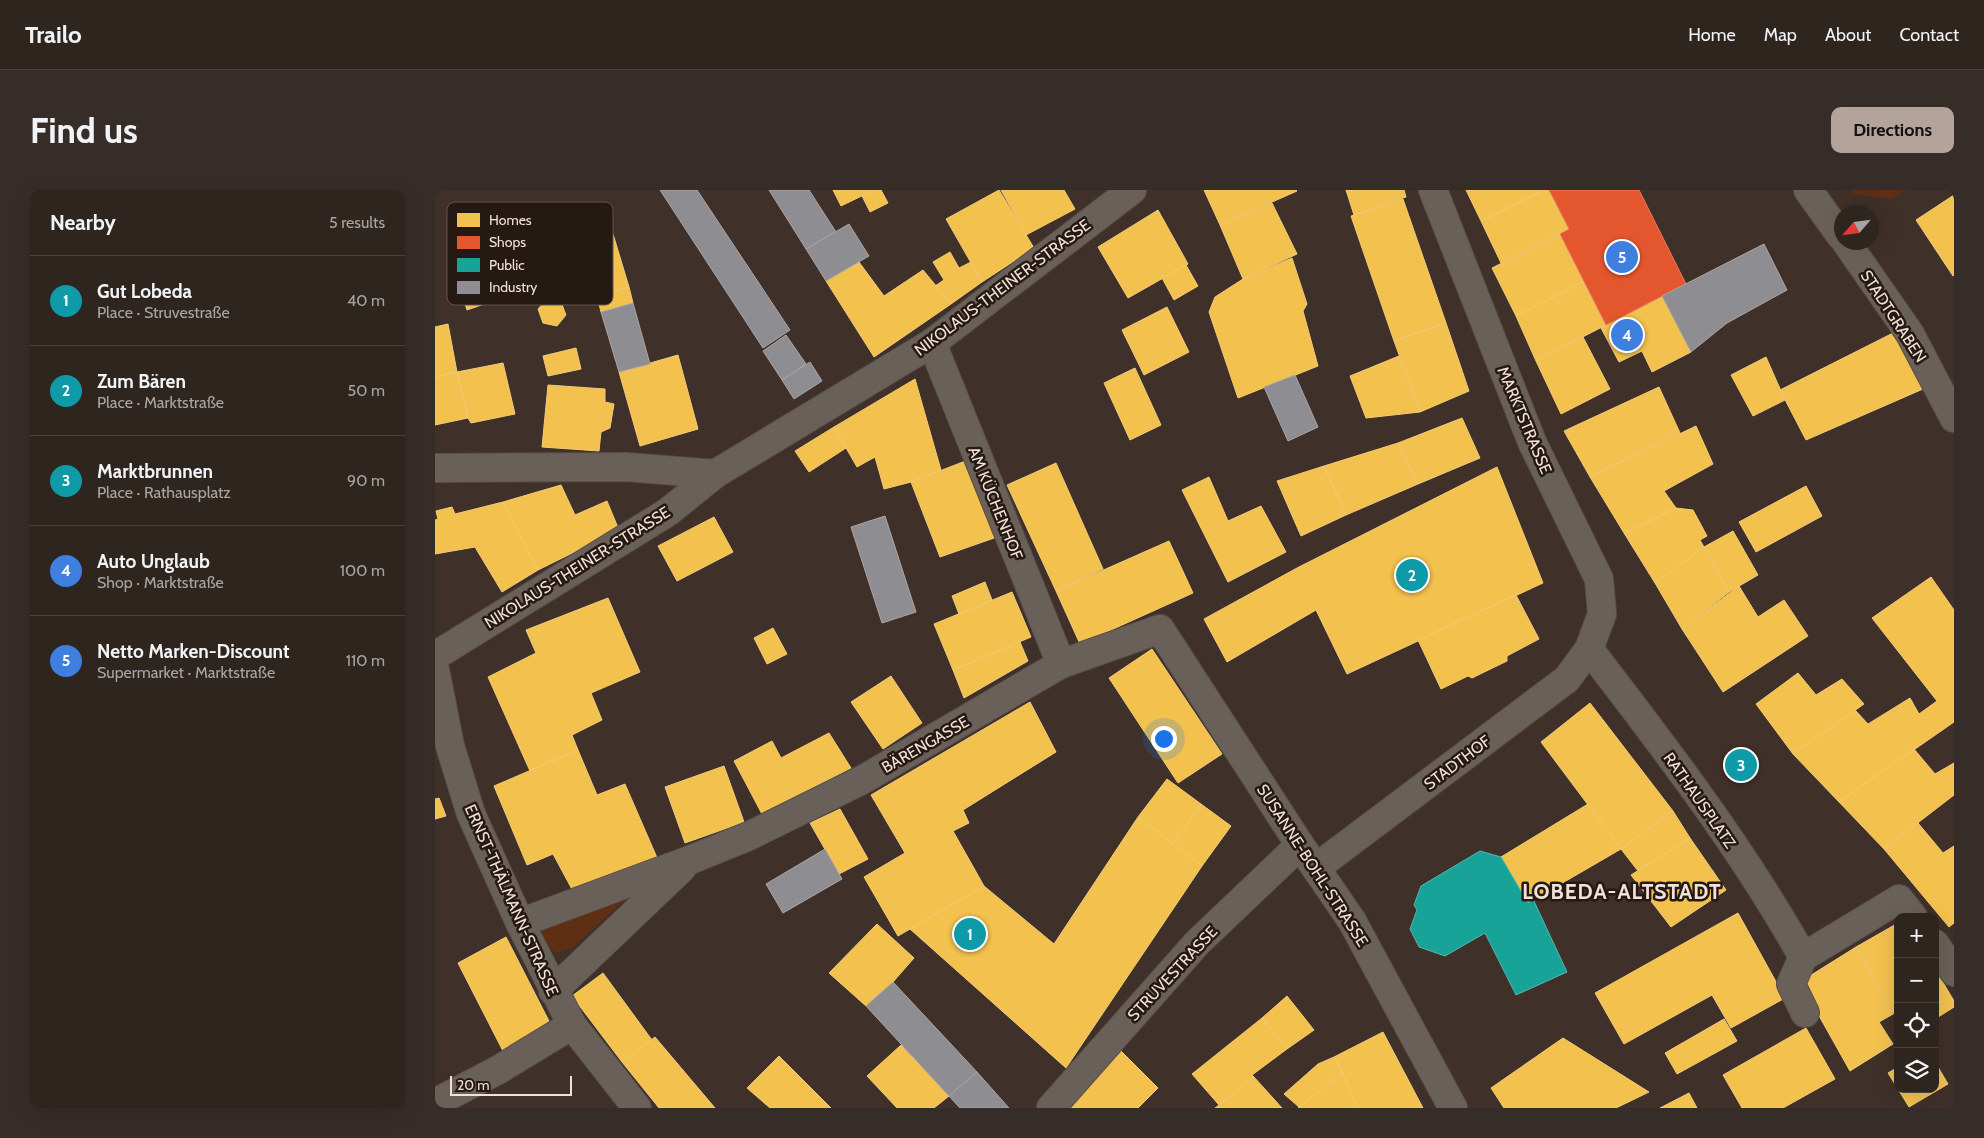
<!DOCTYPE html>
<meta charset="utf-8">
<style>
:root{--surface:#2f251f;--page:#372d28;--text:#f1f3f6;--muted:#a7a5a4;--line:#4a423d;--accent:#b4a39b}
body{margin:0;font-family:Cabin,sans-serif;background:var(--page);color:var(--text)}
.controls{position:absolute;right:15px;bottom:15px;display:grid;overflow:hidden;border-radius:10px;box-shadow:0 5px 20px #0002}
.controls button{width:45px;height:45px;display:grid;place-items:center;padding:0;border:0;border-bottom:1px solid var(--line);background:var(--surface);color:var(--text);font:25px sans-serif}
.compass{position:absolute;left:1399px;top:15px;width:45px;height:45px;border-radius:50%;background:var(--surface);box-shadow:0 5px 20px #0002;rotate:242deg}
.scale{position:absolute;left:15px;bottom:12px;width:122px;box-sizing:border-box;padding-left:5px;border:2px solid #f3e1d9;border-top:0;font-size:14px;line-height:18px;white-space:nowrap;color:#f3e1d9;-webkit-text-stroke:4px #251913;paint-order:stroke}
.you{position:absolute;left:728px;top:548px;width:18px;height:18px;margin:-12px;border:4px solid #fff;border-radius:50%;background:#1a73e8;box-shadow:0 0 0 8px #1a73e833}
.badge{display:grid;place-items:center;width:32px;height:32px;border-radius:50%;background:var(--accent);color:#fff;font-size:16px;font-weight:700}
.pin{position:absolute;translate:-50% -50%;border:2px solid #fff;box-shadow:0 1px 5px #0006}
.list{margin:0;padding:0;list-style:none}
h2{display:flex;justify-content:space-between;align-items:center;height:65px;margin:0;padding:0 20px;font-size:21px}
h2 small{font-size:16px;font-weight:400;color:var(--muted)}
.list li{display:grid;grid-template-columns:32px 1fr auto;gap:15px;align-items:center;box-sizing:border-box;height:90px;padding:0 20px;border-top:1px solid var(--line)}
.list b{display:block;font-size:19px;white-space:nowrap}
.list p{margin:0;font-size:16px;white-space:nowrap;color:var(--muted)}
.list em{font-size:16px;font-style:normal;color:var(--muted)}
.icon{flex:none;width:28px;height:28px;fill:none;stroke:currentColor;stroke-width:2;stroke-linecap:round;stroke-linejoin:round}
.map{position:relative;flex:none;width:1519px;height:918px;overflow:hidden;border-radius:10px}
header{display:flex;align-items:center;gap:30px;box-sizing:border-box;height:70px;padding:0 25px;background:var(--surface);border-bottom:1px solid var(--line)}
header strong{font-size:24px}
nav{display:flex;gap:28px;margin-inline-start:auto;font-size:18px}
.intro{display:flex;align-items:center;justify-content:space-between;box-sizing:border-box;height:120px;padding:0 30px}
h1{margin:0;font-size:35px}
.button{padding:12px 22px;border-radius:10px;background:var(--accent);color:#111;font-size:18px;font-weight:700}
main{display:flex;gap:30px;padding:0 30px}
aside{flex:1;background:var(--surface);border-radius:10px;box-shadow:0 5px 20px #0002}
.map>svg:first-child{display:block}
.green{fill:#5e2f13}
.homes{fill:#f2c14e;stroke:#f2cb78}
.shops{fill:#e4572e;stroke:#e88061}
.public{fill:#17a398;stroke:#59b6ac}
.industry{fill:#8d8d92;stroke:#aca6a7}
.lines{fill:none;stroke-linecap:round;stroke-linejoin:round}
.street-casing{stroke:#594e46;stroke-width:30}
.street{stroke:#6a605a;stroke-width:28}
.labels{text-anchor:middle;stroke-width:5;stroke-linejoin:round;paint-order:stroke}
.street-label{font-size:16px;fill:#f3e1d9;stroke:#251913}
.district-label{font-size:21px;font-weight:bold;letter-spacing:1px;fill:#f3e1d9;stroke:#251913}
.key{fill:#251913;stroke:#63554e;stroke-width:1}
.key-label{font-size:14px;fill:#f3e1d9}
</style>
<header>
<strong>Trailo</strong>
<nav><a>Home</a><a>Map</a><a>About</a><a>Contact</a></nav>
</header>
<div class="intro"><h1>Find us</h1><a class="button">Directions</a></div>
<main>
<aside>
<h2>Nearby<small>5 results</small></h2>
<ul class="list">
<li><span class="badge" style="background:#0f9aa8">1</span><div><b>Gut Lobeda</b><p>Place · Struvestraße</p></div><em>40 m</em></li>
<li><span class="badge" style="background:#0f9aa8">2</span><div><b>Zum Bären</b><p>Place · Marktstraße</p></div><em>50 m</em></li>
<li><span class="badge" style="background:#0f9aa8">3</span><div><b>Marktbrunnen</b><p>Place · Rathausplatz</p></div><em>90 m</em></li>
<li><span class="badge" style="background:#3f7fe0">4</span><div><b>Auto Unglaub</b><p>Shop · Marktstraße</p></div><em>100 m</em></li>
<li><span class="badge" style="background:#3f7fe0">5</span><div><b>Netto Marken-Discount</b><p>Supermarket · Marktstraße</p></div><em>110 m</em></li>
</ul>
</aside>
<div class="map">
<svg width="1519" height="918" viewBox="0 0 1519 918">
<rect width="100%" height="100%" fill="#3f3129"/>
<!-- green -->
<g class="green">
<polygon points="1418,0 1470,0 1456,9 1414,3"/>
<polygon points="205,696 137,758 121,763 106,749 109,735"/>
</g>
<!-- homes -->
<g class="homes">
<polygon points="398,0 439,0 406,16"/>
<polygon points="439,0 446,0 453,13 435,22 427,6"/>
<polygon points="564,0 599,58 547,92 511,29"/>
<polygon points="566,0 629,0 640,19 591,45"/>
<polygon points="769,0 861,0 862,1 785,35"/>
<polygon points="911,0 969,0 971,7 919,25"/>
<polygon points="1031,0 1108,0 1046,31"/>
<polygon points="1108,0 1114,0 1134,39 1066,73 1046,31"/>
<polygon points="1519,5 1519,85 1518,86 1481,30"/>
<polygon points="968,9 1011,133 959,151 916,26"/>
<polygon points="837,13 862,64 808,89 785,35"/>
<polygon points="723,20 753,74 693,108 663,57"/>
<polygon points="178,44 194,97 162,106 147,53"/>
<polygon points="1125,44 1149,91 1081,126 1057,78"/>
<polygon points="515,62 524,78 536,72 547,92 516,114 500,96 509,90 498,72"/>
<polygon points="857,68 872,114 868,121 883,176 803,208 774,122 780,107 808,89"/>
<polygon points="424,72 449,106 488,80 516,114 439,167 391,91"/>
<polygon points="751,75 763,96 739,110 727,88"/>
<polygon points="46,87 55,112 32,120 24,94"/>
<polygon points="1149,91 1171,135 1101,171 1081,126"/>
<polygon points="194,97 198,113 166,122 162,106"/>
<polygon points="1227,106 1256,162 1217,182 1207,161 1184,172 1166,138"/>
<polygon points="112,109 126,112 131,125 122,136 108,133 103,119"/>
<polygon points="732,117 754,162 709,185 687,140"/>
<polygon points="1011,133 1034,201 985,222 959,151"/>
<polygon points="13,134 22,182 0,187 0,137"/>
<polygon points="1460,142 1488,199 1371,250 1345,200"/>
<polygon points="1148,147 1175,199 1126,224 1101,171"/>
<polygon points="141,158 146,179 113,186 108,166"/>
<polygon points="243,165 263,239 205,256 184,182"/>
<polygon points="964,166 985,222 931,228 915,186"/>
<polygon points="1331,167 1350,210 1318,226 1296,185"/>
<polygon points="68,173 80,224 36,233 33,228 22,182"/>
<polygon points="700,178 726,235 695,250 669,193"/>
<polygon points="22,182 33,228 0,235 0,187"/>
<polygon points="480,189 506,280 476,292 449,299 440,267 422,277 399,237"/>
<polygon points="113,195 170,199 170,212 179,214 175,238 166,242 164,261 107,257"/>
<polygon points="1224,197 1245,243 1155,287 1129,241"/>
<polygon points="1027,228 1045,268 983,294 963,253"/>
<polygon points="1261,236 1278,274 1229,301 1241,318 1189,343 1155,287"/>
<polygon points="399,237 411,258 374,282 360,261"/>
<polygon points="963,253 983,294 911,325 889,276"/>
<polygon points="533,270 562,347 505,367 476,292"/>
<polygon points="621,273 668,379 621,401 572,295"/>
<polygon points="889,276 911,325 866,346 842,291"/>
<polygon points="1062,277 1108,393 912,484 881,420 792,472 769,429 862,378"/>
<polygon points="774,287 793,331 826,316 851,362 793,392 747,300"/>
<polygon points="126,295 140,325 172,311 184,340 103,380 68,312"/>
<polygon points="1371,296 1387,326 1321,362 1304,332"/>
<polygon points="68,312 103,380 67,402 40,357 0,364 0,330 3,329 1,321 17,317 20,324"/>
<polygon points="1241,318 1258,320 1272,346 1265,350 1269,357 1220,393 1189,343"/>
<polygon points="279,327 298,362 242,391 223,356"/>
<polygon points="1298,341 1323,385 1294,402 1269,357"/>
<polygon points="734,351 758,403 645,454 621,401"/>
<polygon points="1269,357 1294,402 1247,439 1220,393"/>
<polygon points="1496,387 1519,420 1519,532 1404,612 1358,564 1420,520 1433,534 1475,508 1484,524 1502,511 1437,428"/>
<polygon points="550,392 557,410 524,424 517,406"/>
<polygon points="1304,396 1323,427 1349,410 1373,446 1288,502 1247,439"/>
<polygon points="577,402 596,447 518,480 499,434"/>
<polygon points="1081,405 1104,449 1072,466 1072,471 1037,488 1033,486 1006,499 983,450"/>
<polygon points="173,408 205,482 156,503 167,530 137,545 143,560 95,581 53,487 101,463 91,440"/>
<polygon points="338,438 352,464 332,474 319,448"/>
<polygon points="585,452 593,471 529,508 518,480"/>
<polygon points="717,459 787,564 743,593 674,488"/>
<polygon points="1363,483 1381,505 1407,489 1429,514 1358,564 1321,514"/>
<polygon points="456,486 487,533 448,559 416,512"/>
<polygon points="595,512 621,562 528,620 534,633 518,641 549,696 463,746 429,687 470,663 436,605"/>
<polygon points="1155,513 1238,621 1186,659 1106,552"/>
<polygon points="394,543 416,578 327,624 299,571 337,551 346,568"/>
<polygon points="1479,559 1500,584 1519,573 1519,605 1449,659 1404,612"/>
<polygon points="143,560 162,605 190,594 223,670 139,703 118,664 92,675 59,596"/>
<polygon points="289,576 309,632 250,653 230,597"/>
<polygon points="732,589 766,614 737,655 703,627"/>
<polygon points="4,608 11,626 0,629 0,609"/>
<polygon points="766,614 796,636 767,676 737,655"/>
<polygon points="1153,614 1186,659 1093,713 1066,667"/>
<polygon points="405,619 433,669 404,684 375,633"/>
<polygon points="1238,621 1255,648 1203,681 1186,659"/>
<polygon points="703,627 767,676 631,878 475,739 549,696 619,754"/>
<polygon points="1483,633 1508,663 1519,656 1519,733 1514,737 1449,659"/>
<polygon points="1255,648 1291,700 1236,737 1196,685"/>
<polygon points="1303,723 1350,808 1296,838 1277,805 1189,854 1160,803"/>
<polygon points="1463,733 1463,831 1421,757"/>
<polygon points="442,734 479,768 458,792 431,816 394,783"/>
<polygon points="71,747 114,831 69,863 23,773"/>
<polygon points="1421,757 1458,824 1444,832 1458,854 1415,881 1365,792"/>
<polygon points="1500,779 1519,811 1519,817 1500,829"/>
<polygon points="168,783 217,850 187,872 137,806"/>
<polygon points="852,806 879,840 852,859 827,828"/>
<polygon points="827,828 852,859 817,885 819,887 784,915 757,884"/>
<polygon points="1289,829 1302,851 1242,884 1230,863"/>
<polygon points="1371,838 1400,889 1348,918 1307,918 1288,885"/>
<polygon points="948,842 988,918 923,918 899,867"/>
<polygon points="220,847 280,918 224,918 187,872"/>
<polygon points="1128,848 1214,902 1181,918 1069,918 1056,898"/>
<polygon points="466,855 514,906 499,918 462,918 432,886"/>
<polygon points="685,860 723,898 703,918 626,918"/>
<polygon points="344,866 396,918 335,918 312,898"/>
<polygon points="899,867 907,883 864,917 849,904 883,874"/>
<polygon points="1500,872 1513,894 1474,917 1463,899 1500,899"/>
<polygon points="1463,877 1463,899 1453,883"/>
<polygon points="907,883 923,918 863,918 864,917"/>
<polygon points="819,887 847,918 780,918 784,915"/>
<polygon points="1254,903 1262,918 1225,918"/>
</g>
<!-- shops -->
<polygon class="shops" points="1114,0 1204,0 1251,94 1171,135 1125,44 1134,39"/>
<!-- public -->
<polygon class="public" points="1045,661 1066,667 1093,713 1098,709 1132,782 1081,805 1050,743 1010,766 984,757 975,739 982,720 979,715 986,696"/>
<!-- industry -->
<g class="industry">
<polygon points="225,0 262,0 355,140 328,158"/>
<polygon points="334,0 374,0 401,42 371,59"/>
<polygon points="414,34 434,66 391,91 371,59"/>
<polygon points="1329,54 1352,100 1292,133 1256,162 1227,106"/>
<polygon points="198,113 215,174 184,182 166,122"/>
<polygon points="351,145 371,174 347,190 328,161"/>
<polygon points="375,172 387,191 359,209 347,190"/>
<polygon points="860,185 883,237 853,251 829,197"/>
<polygon points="450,326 481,422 447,433 416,337"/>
<polygon points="390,659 407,689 348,723 331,694"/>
<polygon points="458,792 542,882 514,906 431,816"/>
<polygon points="542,882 574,918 525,918 514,906"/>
</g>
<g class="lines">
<!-- street casing -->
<g class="street-casing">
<g id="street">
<polyline points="1373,0 1406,46"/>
<polyline points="1411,52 1475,144 1519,228"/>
<polyline points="497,153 626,474"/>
<polyline points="0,278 191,277 280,284"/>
<path d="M1154,459C1230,558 1307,658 1368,767L1356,794L1370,823"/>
<polyline points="0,466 233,322 280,284 497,153 697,0"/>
<polyline points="0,480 15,556 36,624 85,733 137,835 202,918"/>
<polyline points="882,677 1132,489 1154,459 1167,424 1164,389 1097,252 998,0"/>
<polyline points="85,733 255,670 314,646 427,590 626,474 725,439 865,655 917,731 1018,918"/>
<polyline points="1500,754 1519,782"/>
<polyline points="1368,767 1464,709 1478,727"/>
<polyline points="118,801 247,678"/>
<polyline points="0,913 63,880 137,835"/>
<polyline points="616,918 762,753 865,655"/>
</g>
</g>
<!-- street -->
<use href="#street" class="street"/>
</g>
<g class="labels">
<!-- street labels -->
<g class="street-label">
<text transform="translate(567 97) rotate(-37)" y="6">NIKOLAUS-THEINER-STRASSE</text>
<text transform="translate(1459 126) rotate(57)" y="6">STADTGRABEN</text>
<text transform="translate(1090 230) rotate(67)" y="6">MARKTSTRASSE</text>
<text transform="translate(561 313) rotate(68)" y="6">AM KÜCHENHOF</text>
<text transform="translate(142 377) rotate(-32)" y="6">NIKOLAUS-THEINER-STRASSE</text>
<text transform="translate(490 554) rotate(-30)" y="6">BÄRENGASSE</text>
<text transform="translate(1022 572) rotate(-37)" y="6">STADTHOF</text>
<text transform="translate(1265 610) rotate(55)" y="6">RATHAUSPLATZ</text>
<text transform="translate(878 675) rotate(57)" y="6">SUSANNE-BOHL-STRASSE</text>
<text transform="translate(77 710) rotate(66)" y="6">ERNST-THÄLMANN-STRASSE</text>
<text transform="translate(737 783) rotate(-47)" y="6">STRUVESTRASSE</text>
</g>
<!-- district labels -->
<g class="district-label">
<text x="1187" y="709">LOBEDA-ALTSTADT</text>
</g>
</g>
<!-- legend -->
<rect x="12" y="12" width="166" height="103" rx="8" class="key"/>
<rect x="22" y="23" width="23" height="14" fill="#f2c14e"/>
<rect x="22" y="46" width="23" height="13" fill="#e4572e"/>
<rect x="22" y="68" width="23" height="14" fill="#17a398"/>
<rect x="22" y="91" width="23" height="13" fill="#8d8d92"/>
<g class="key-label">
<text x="54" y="35">Homes</text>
<text x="54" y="57">Shops</text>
<text x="54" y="80">Public</text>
<text x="54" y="102">Industry</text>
</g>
</svg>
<div class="controls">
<button>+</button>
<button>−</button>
<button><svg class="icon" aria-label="locate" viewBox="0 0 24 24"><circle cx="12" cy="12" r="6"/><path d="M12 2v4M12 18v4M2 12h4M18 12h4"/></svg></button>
<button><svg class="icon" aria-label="layers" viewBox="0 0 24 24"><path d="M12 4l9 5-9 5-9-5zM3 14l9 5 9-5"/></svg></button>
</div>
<svg class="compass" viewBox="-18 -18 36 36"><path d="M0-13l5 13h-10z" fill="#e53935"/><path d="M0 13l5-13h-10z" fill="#a7a5a4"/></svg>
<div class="scale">20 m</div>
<div class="you"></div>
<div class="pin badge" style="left:535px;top:744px;background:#0f9aa8">1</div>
<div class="pin badge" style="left:977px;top:385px;background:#0f9aa8">2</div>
<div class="pin badge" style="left:1306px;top:575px;background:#0f9aa8">3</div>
<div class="pin badge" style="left:1192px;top:145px;background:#3f7fe0">4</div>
<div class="pin badge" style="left:1187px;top:67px;background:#3f7fe0">5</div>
</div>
</main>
